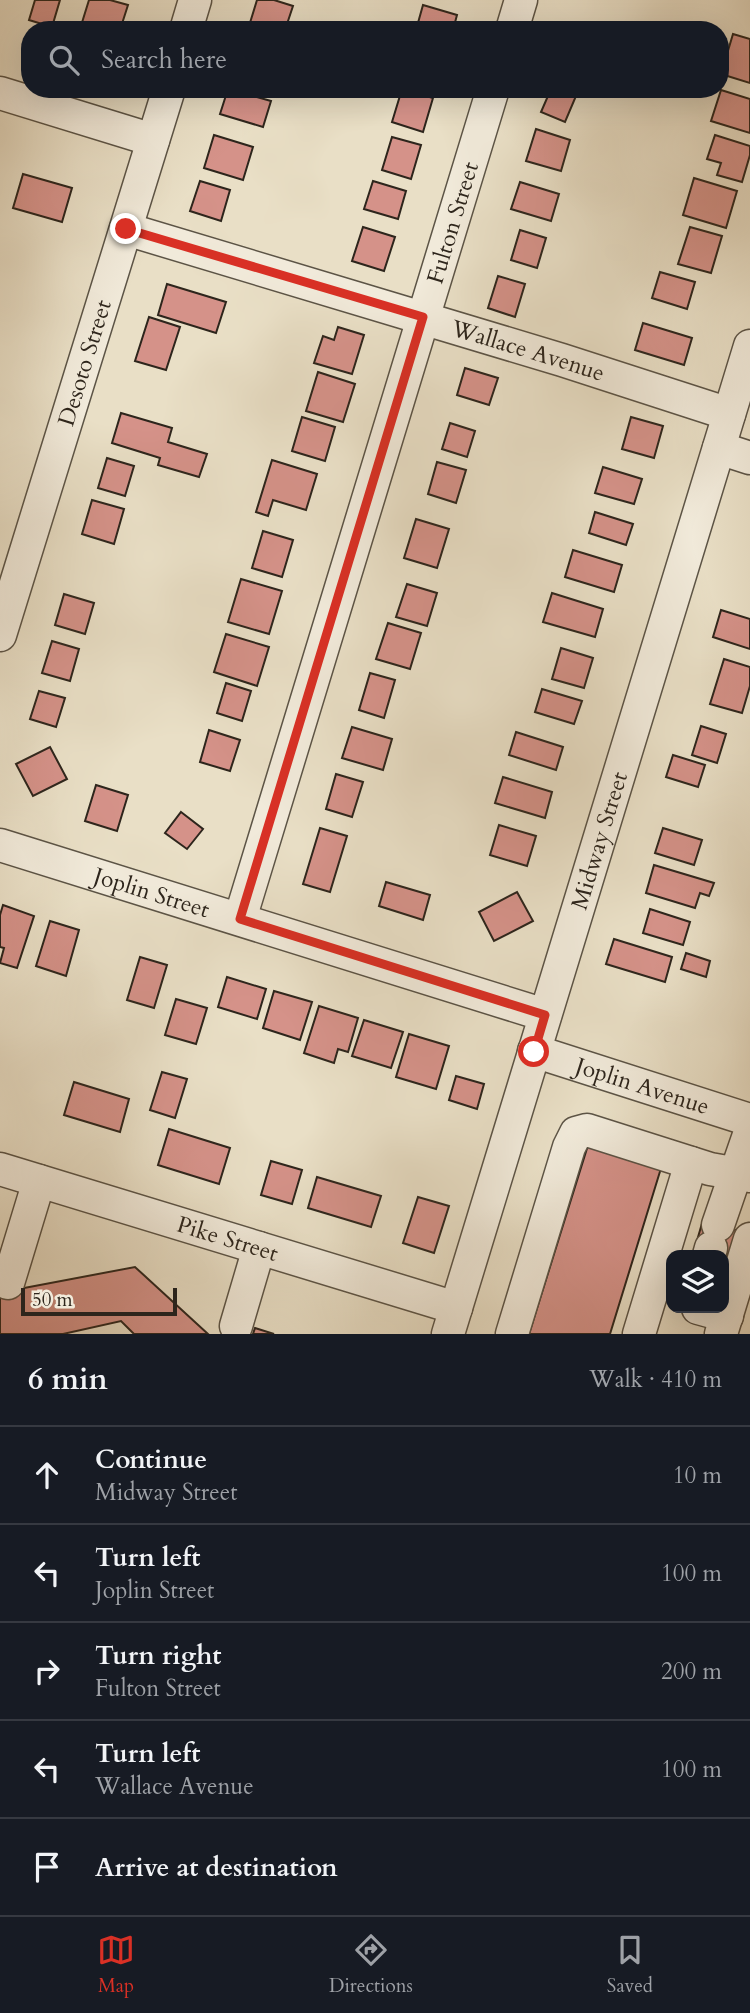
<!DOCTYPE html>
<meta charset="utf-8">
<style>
:root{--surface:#171b24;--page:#242831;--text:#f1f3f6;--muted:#9ea1a6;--line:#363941;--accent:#d93025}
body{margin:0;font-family:Cardo,serif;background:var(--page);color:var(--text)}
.controls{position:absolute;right:21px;bottom:21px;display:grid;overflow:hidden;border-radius:14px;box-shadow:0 7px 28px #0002}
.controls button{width:63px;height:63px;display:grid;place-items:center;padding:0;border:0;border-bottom:2px solid var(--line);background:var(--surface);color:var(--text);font:35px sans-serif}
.scale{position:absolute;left:21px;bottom:18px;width:156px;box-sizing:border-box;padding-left:7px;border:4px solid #2d251c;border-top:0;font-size:19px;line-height:24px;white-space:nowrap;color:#2d251c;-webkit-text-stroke:5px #f1eada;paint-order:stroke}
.stop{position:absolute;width:21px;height:21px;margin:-16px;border:5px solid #d93025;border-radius:50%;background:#fff}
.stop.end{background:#d93025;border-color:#fff;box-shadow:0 2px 7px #0008}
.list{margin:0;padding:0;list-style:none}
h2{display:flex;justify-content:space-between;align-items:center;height:91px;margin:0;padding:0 28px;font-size:30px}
h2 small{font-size:23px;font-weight:400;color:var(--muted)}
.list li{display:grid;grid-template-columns:46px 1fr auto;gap:21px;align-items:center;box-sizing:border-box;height:98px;padding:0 28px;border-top:2px solid var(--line)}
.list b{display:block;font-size:26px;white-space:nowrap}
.list p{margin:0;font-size:23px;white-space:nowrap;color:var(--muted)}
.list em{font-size:23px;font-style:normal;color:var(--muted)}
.icon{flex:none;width:38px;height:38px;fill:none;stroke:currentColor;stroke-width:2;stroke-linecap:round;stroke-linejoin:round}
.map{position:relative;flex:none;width:750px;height:1334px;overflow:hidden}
.search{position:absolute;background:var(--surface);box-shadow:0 7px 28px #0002;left:21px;right:21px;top:21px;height:77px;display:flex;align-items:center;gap:18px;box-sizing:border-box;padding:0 24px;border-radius:28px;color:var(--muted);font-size:26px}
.sheet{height:581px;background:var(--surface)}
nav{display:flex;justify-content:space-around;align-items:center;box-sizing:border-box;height:98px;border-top:2px solid var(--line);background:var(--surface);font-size:19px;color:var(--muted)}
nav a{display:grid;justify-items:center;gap:4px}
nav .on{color:var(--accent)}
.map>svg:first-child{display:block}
.building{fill:#d59289;stroke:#2d251c;stroke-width:2}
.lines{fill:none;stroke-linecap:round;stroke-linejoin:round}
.minor-casing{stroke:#5c5446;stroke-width:35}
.minor{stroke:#f1eada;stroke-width:32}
.route{stroke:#d93025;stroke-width:9}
.labels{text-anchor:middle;stroke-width:5;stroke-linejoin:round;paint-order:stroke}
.street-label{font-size:23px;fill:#2d251c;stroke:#f1eada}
</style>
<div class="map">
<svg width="750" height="1334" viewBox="0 0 750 1334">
<rect width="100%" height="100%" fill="#e9dfc6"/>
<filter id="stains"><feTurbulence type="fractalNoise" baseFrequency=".00286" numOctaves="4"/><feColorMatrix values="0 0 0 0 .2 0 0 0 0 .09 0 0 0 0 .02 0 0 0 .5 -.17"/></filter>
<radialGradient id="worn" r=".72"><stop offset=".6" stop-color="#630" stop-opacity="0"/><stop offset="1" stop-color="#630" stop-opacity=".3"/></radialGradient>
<!-- building -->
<g class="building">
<polygon points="35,0 60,0 52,27 29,20"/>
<polygon points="89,0 110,0 128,5 120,30 80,29"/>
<polygon points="257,0 274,0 293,6 285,30 261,30 249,26"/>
<polygon points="423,5 457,15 453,30 416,30"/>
<polygon points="733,34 750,39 750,83 721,74"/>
<polygon points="84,89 105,89 103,95"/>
<polygon points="228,89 271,101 263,127 220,114"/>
<polygon points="402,89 433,98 423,132 392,122"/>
<polygon points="551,89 561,89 576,96 565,122 541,112"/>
<polygon points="721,90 750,99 750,133 711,121"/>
<polygon points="536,129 570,140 561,171 526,161"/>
<polygon points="214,135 253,147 243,180 204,168"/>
<polygon points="715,135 750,146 750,155 742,182 717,175 721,163 707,159"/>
<polygon points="392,137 421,145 411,179 382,170"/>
<polygon points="23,174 72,188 62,222 13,208"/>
<polygon points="694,178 737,191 726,228 683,215"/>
<polygon points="200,181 230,190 221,221 190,211"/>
<polygon points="373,181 406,191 398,219 364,209"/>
<polygon points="520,182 559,194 551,221 511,209"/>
<polygon points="363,227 395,237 384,271 352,261"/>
<polygon points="690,227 722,236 711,273 678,264"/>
<polygon points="520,230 546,238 537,268 511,260"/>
<polygon points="660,272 695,282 687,309 652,298"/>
<polygon points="498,276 525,284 515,317 488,308"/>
<polygon points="167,284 226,302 216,333 158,315"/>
<polygon points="149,317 180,327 166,370 135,361"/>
<polygon points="643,323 692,338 684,365 635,350"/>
<polygon points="338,327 364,335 352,374 314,363 323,336 334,340"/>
<polygon points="465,368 498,378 489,405 457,395"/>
<polygon points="318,372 355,384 343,422 306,411"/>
<polygon points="121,413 172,428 168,442 207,454 199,477 158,465 160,458 112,443"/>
<polygon points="302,417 335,427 325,461 292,451"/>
<polygon points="631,417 663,426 654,458 622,449"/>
<polygon points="450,423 475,431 467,457 442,449"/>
<polygon points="107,458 134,466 125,496 98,488"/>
<polygon points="272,460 317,474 306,510 273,500 268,516 256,512"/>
<polygon points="437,462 466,470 456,503 428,494"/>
<polygon points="603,467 642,479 634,504 595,493"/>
<polygon points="92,500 124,509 114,544 82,534"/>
<polygon points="595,512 633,524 626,545 589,533"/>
<polygon points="416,519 449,529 437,568 404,558"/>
<polygon points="263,531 293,540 282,577 252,568"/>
<polygon points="573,550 622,565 614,592 565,577"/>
<polygon points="241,579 282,591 269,634 228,622"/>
<polygon points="407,584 437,593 427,626 396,617"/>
<polygon points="552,593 603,609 595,637 543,622"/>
<polygon points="64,594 94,603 85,634 55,625"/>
<polygon points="721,610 750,619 750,649 713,637"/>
<polygon points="388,623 421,633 410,669 376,659"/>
<polygon points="226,634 269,647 257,686 214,672"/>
<polygon points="52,641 79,649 70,681 42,673"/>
<polygon points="561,648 593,658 584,688 552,679"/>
<polygon points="724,659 750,667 750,686 742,713 710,704"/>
<polygon points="370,673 395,680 384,718 359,710"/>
<polygon points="226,683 251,691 242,721 217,713"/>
<polygon points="542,689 582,701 574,724 535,712"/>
<polygon points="39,691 65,698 56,727 30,719"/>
<polygon points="701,726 726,734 717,763 692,755"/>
<polygon points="352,727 392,739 383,770 342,758"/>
<polygon points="209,730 240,740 230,771 200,762"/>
<polygon points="516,732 563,747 556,770 509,755"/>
<polygon points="50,747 67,779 33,796 16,764"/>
<polygon points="673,755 705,765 698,787 666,777"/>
<polygon points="336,774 363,782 352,817 326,809"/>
<polygon points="503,777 552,792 545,818 495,803"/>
<polygon points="96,785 128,795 117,831 85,821"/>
<polygon points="181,812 203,829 187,849 165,833"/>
<polygon points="499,825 536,836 527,866 490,855"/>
<polygon points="320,828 347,836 330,892 303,884"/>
<polygon points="663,828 702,840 694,865 655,853"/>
<polygon points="654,865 714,883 709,896 700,893 695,908 646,893"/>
<polygon points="386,882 430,895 423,920 379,906"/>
<polygon points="517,892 533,921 494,941 479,912"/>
<polygon points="3,905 34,916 17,968 0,963 4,948 0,947 0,915"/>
<polygon points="650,909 690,922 683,945 643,933"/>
<polygon points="50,921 79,930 66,976 36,966"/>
<polygon points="614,939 672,957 665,982 606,964"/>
<polygon points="686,953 710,961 706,977 681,969"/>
<polygon points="140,957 167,965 154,1008 127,1000"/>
<polygon points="227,977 266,989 257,1019 218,1007"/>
<polygon points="274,991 312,1002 300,1040 263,1028"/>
<polygon points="176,999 207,1008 196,1044 165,1035"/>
<polygon points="319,1006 358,1018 348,1052 338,1049 334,1063 304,1053"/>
<polygon points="364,1020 403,1032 391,1068 352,1056"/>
<polygon points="409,1034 449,1046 436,1089 396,1077"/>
<polygon points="162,1072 187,1079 175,1118 150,1110"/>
<polygon points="456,1076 484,1084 477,1109 449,1100"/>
<polygon points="74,1082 129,1099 120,1132 64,1115"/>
<polygon points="169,1129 230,1148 219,1184 158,1165"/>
<polygon points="589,1142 662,1165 610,1334 529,1334"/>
<polygon points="271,1161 302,1170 292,1204 261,1195"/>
<polygon points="317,1177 381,1196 371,1227 308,1208"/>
<polygon points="418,1197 449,1206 434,1253 403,1243"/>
<polygon points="703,1220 742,1232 735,1256 696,1244"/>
<polygon points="0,1251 9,1254 3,1292 135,1267 208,1334 134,1334 121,1321 63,1334 0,1334"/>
<polygon points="255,1328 274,1334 253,1334"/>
</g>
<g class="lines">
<!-- minor casing -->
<g class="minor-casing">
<g id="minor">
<polyline points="186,30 195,0"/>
<polyline points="512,30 521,0"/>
<polyline points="0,93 153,140"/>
<path id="s1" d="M126,229L562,360L729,414"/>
<polyline points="719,448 750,458"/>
<path id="s2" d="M0,635L169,89"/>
<path id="s3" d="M0,845L545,1015"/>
<path id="s4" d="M240,919L493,89"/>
<path id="s5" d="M534,1051L750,1120"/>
<path id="s6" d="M0,1169L456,1308"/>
<polyline points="718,1225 750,1132"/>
<polyline points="709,1255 711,1248"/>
<polyline points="8,1283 39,1181"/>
<polyline points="698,1308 727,1316"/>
<polyline points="236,1326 259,1248"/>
<path id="s7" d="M448,1334L750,346"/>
<polyline points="512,1334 569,1147 576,1133 587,1130 710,1169 750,1176"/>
<polyline points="639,1334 691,1163"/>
<polyline points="721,1334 750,1239"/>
</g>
</g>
<!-- minor -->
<use href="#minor" class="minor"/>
</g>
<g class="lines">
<!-- route -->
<polyline class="route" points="126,229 423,317 240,919 545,1015 534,1052"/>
</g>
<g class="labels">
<!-- street labels -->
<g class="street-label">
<text dy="8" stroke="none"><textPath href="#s4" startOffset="728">Fulton Street</textPath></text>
<text dy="8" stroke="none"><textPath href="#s1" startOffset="420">Wallace Avenue</textPath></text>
<text dy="8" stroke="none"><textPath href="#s2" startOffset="285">Desoto Street</textPath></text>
<text dy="8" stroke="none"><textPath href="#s7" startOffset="516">Midway Street</textPath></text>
<text dy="8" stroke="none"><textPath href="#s3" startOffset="159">Joplin Street</textPath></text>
<text dy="8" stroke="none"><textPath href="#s5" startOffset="114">Joplin Avenue</textPath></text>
<text dy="8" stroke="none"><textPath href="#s6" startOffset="238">Pike Street</textPath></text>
</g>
</g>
<rect width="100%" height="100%" filter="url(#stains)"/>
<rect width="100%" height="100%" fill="url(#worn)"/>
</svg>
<div class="controls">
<button><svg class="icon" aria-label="layers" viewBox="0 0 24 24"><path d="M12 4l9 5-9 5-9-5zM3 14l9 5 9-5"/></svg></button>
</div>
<div class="scale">50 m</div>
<div class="stop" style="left:534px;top:1052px"></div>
<div class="stop end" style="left:126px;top:229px"></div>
<div class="search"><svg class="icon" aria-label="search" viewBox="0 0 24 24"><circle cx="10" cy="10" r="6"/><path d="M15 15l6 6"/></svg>Search here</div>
</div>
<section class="sheet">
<h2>6 min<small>Walk · 410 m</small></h2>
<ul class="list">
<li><svg class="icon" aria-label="ahead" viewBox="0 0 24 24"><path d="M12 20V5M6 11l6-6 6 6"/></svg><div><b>Continue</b><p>Midway Street</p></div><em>10 m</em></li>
<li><svg class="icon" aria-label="left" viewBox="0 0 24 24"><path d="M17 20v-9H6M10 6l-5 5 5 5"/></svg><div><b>Turn left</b><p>Joplin Street</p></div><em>100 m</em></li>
<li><svg class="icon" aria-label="right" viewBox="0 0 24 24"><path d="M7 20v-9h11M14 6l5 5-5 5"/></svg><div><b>Turn right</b><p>Fulton Street</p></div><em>200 m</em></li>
<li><svg class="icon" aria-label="left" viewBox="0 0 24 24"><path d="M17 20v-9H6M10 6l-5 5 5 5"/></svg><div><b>Turn left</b><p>Wallace Avenue</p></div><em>100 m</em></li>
<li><svg class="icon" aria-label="arrive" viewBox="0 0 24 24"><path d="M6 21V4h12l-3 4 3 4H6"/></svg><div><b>Arrive at destination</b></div></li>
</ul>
</section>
<nav>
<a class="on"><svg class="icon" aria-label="map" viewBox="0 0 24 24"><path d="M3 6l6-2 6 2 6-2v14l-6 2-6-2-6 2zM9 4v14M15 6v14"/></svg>Map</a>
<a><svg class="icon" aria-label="directions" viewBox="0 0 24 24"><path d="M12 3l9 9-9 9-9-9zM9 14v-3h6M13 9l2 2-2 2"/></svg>Directions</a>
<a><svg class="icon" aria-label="saved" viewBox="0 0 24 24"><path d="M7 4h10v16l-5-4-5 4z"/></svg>Saved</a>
</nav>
